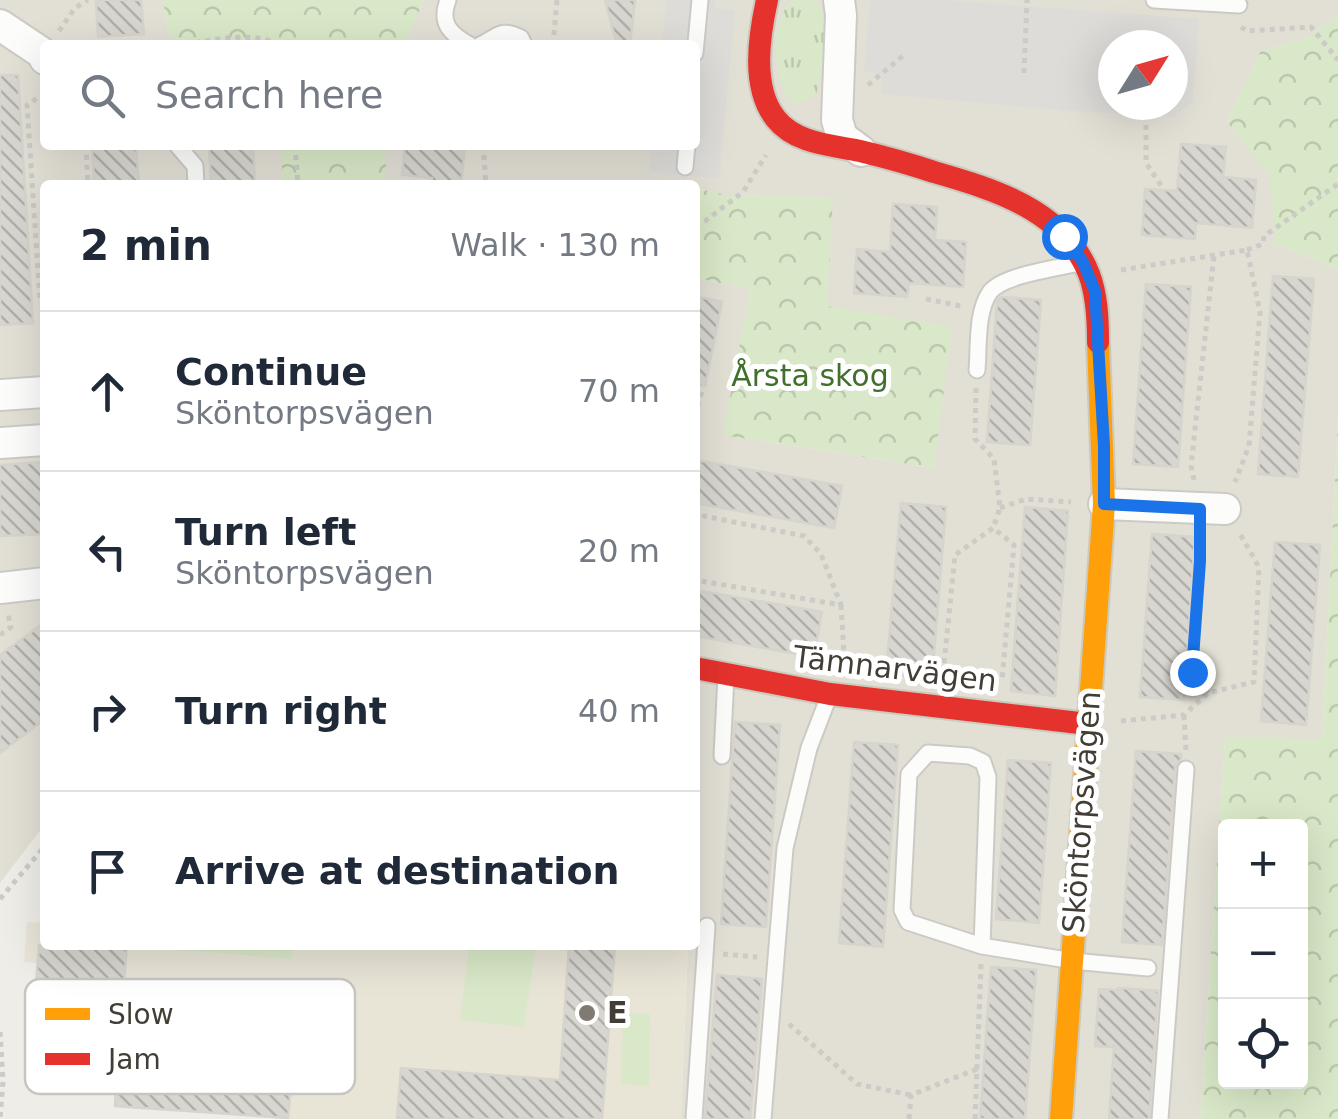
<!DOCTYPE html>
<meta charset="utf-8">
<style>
:root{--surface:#fff;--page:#f6f6f7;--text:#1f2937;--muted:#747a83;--line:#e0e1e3}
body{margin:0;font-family:"DejaVu Sans",sans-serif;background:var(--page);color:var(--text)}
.controls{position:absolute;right:30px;bottom:30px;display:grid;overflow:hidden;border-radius:10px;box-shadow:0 10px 40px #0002}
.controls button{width:90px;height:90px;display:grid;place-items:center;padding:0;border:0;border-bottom:2px solid var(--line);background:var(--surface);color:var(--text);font:50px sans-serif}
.compass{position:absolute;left:1098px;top:30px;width:90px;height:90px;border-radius:50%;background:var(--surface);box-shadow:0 10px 40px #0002;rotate:53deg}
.stop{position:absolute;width:30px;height:30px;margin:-22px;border:8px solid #1a73e8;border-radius:50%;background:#fff}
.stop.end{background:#1a73e8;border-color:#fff;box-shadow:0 2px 10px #0008}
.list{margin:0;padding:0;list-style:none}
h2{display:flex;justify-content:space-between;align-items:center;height:130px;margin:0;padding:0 40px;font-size:42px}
h2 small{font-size:32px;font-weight:400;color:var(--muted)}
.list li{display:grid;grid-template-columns:65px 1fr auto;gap:30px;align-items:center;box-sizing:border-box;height:160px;padding:0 40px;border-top:2px solid var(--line)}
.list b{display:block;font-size:38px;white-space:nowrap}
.list p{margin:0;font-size:32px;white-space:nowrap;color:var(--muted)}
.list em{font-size:32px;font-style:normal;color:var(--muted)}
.icon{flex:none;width:55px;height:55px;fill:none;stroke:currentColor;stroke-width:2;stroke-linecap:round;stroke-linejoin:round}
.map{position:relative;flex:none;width:1338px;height:1119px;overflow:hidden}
.search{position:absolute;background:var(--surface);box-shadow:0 10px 40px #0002;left:40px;top:40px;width:660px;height:110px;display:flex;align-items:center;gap:25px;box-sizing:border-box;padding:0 35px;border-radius:10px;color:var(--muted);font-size:38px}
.panel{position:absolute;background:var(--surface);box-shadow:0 10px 40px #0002;left:40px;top:180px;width:660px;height:770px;border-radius:10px}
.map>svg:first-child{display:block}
.residential{fill:#e2dfd5;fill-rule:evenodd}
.education{fill:#e8e5d7}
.grass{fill:url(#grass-tufts)}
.forest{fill:url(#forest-crowns);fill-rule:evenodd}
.garden{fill:#d9e8c8}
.parking{fill:#dddcd8;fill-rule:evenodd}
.building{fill:url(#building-back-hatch);stroke:#d6d4cd;stroke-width:2.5}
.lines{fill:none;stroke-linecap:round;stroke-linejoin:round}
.lane-casing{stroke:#cccac5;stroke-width:19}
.street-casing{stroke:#cccac5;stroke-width:34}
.slow-casing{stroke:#cccabf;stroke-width:26}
.jam-casing{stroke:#cccabf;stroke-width:26}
.path{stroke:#cccbc7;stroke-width:5;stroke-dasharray:5 5;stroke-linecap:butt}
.lane{stroke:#fcfcfb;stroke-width:15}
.street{stroke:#fcfcfb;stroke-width:30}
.slow{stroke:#ff9f0a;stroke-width:22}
.jam{stroke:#e5322d;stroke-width:22}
.route{stroke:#1a73e8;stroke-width:12}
.poi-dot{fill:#7f7b73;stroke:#fff;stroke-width:4}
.labels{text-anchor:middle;stroke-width:10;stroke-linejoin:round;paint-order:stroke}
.park-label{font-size:30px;fill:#40702c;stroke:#fff}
.street-label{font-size:30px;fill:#433e35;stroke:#fff}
.poi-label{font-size:30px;font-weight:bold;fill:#433e35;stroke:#fff;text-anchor:start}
.key{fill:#fff;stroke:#c7c5c2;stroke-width:2.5}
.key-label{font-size:28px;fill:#433e35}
</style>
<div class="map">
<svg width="1338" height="1119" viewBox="0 0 1338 1119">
<defs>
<pattern id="grass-tufts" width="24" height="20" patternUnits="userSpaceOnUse" patternTransform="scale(2.5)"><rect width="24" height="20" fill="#d9e8c8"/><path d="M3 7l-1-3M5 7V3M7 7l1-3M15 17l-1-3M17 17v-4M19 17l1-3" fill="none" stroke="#bbc8ac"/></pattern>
<pattern id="forest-crowns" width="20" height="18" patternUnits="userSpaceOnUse" patternTransform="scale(2.5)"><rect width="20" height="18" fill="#d9e8c8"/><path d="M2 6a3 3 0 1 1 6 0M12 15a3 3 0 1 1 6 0" fill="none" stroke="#bbc8ac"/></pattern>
<pattern id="building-back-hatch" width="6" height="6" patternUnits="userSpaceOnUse" patternTransform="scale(2.5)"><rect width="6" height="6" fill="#d8d6d0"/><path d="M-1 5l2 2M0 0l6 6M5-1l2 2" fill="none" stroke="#b1afaa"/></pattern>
</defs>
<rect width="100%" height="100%" fill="#eeede7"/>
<!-- residential -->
<g class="residential">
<polygon points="0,0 163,0 169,36 207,45 45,45 45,145 282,145 282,185 45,185 45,824 0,883"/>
<path d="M424,0H1338V15L1306,38L1260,52L1227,122L1270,174L1276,244L1338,269V418L1322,740L1225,738L1200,1119H681L688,945H695V776L698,699L695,698V278L750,289L724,435L933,468L826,306L832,197L726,195L695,188V185H393L386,179V145H695V45H404ZM1113,45H1173V105H1113Z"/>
</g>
<!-- education -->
<polygon class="education" points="27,922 45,923 45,945 688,945 681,1119 288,1119 115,1105 118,1058 31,1051 37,963 24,962"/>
<!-- grass -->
<path class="grass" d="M792,0H812L820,5C828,35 824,65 816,95L793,105C772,83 768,21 792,0Z"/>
<!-- forest -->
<g class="forest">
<polygon points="163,0 424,0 404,45 207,45 169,36"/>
<polygon points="1338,15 1338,269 1276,244 1269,174 1227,122 1260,52 1306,38"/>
<polygon points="282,145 386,145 386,179 393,185 282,185"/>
<polygon points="695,188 726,195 833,197 827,306 952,327 934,468 723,435 750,289 695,278"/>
<path d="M1338,418V1119H1200L1225,737L1322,739ZM1300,826V1082H1226V826Z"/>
</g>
<!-- garden -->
<g class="garden">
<polygon points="167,945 293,945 292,959 167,949"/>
<polygon points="469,945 536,945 524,1027 460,1020"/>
<polygon points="623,1013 650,1014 649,1086 621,1084"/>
</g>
<!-- parking -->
<g class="parking">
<polygon points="667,0 715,0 715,8 735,11 719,178 649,173 652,145 695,145 695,45 662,45"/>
<path d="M870,0H940L1199,19L1193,102L1174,117L1061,110L882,94L883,75L864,71ZM1113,45H1173V105H1113Z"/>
</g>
<!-- building -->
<g class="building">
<polygon points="96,0 141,0 144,34 98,37"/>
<polygon points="605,0 635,0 630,45 617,45"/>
<polygon points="0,75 18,75 33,323 0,325"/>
<polygon points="1181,144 1226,147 1223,177 1256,180 1252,228 1196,223 1195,239 1142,235 1145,189 1177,191"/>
<polygon points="92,145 136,145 139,185 94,185"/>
<polygon points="209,145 253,145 255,185 211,185"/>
<polygon points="405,145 465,145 461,185 431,185 432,178 402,175"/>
<polygon points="893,204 937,207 935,240 966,242 963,287 909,283 907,297 854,293 857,249 890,252"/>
<polygon points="1273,276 1314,279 1298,477 1258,474"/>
<polygon points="1146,284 1191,287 1178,467 1133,464"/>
<polygon points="695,296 722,302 705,386 695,385"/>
<polygon points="1001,297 1041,300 1030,445 987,442 997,302"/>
<polygon points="695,460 842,486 834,528 695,503"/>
<polygon points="45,462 45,534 0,536 0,465"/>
<polygon points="901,503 946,507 932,678 886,674"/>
<polygon points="1025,507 1068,511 1055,696 1011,691"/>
<polygon points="1152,534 1195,537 1184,700 1140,697"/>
<polygon points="1275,542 1320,545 1306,725 1261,721"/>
<polygon points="695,590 822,612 814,657 695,636"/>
<polygon points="45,622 45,719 0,753 0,655"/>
<polygon points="735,722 780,725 766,927 721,924"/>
<polygon points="854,742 898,745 883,947 839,943"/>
<polygon points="1136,751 1181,754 1181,759 1175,768 1162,945 1122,942"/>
<polygon points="1008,760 1051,763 1039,923 996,919"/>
<polygon points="39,945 127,945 121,1021 171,1025 172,1015 240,1020 239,1030 291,1033 292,1023 319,1026 314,1090 291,1088 288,1118 115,1106 118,1058 31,1051"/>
<polygon points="569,945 615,945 602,1119 397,1119 401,1068 560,1080"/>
<polygon points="991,967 1036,970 1025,1119 980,1119"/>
<polygon points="717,975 762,979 750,1119 705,1119"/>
<polygon points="1118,988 1158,991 1149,1119 1109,1119 1114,1047 1095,1046 1099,989 1118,990"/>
</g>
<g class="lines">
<!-- lane casing -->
<g class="lane-casing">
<g id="lane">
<path d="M448,0C439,23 450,34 470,45"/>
<polyline points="1154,0 1239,5"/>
<path d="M480,45C498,37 500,27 521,38L524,45"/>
<polyline points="695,53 700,0"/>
<polyline points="177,145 195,166 196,185"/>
<polyline points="685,167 687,145"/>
<path d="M977,370C979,347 976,312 990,292C1003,275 1058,268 1079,263"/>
<polyline points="722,756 726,675"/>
<polyline points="982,946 988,777 983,762 970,756 928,753 909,774 902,910 908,922 982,946 1073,961 1148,968"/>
<polyline points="694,1119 707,926"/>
<polyline points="763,1119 785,848 809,748 829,696"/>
<polyline points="1160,1119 1186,769"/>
</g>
</g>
<!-- street casing -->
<g class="street-casing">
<g id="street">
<polyline points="839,0 841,15 837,120 842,137 861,151"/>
<polyline points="0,25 42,53 45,59"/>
<polyline points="0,395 45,392"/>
<polyline points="0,443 45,440"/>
<polyline points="1104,504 1225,509"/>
<polyline points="0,588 45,583"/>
</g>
</g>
<!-- slow casing -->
<g class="slow-casing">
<polyline id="slow" points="1061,1119 1104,504 1098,342"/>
</g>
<!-- jam casing -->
<g class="jam-casing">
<g id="jam">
<path d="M767,0C759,36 751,88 776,119C796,144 832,145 860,151C885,157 910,164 934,172C993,189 1064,210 1089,274C1097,295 1098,319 1098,342"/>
<polyline points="695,668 830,694 1088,724"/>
</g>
</g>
<!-- path -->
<g class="path">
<polyline points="1241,27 1247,31 1311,27 1338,60"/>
<polyline points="59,31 75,8 88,0"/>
<path d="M186,45C210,39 257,31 279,45"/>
<polyline points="553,45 557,0"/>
<polyline points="1024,73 1027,0"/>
<polyline points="868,85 904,55"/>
<polyline points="45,93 27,105 40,301 45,306"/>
<polyline points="1146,105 1146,163 1162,187"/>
<polyline points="86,145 88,185"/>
<polyline points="295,145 298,185"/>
<polyline points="483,145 486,185"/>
<polyline points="695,225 705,221 743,192 766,155"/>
<polyline points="1247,250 1263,244 1264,236 1338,184"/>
<polyline points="1121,270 1247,250 1260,312 1249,446 1235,482"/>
<polyline points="926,299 965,307"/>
<polyline points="976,388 975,439 994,459 1000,508 993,528"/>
<polyline points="695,416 702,391"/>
<polyline points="1194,480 1191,466 1214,255"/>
<polyline points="1000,508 1026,499 1071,502"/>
<polyline points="695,524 704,516 804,536 821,554 841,605 695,580"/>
<polyline points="1200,536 1192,672 1208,693"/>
<polyline points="841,605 844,654 841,662"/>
<polyline points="0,635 11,627 8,614"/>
<polyline points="943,673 955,555 993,528 1014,545 1002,681"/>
<polyline points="1184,715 1186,752"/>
<polyline points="1121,721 1184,715 1208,693 1254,682 1259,567 1239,532"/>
<polyline points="0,899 45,846"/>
<polyline points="723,954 757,957"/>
<polyline points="789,1024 857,1084 911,1095"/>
<polyline points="0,1032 3,1081 0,1119"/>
<polyline points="909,1119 911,1095 977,1069"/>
<polyline points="975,1119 981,964"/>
</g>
<!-- lane -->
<use href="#lane" class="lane"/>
<!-- street -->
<use href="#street" class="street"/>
<!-- slow -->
<use href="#slow" class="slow"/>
<!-- jam -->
<use href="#jam" class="jam"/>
</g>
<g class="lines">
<!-- route -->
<polyline class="route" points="1064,236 1083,262 1095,291 1104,446 1104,504 1200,509 1200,561 1192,672"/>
</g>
<!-- markers -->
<circle class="poi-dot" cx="587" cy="1013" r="10"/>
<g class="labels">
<!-- park labels -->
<g class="park-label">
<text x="810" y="386">Årsta skog</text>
</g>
<!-- street labels -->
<g class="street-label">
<text transform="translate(895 669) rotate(7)" y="10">Tämnarvägen</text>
<text transform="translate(1082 812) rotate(-86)" y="10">Sköntorpsvägen</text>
</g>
<!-- poi labels -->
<g class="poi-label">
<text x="607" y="1023">E</text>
</g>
</g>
<!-- legend -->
<rect x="25" y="979" width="330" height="115" rx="15" class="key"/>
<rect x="45" y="1008" width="45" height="12" fill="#ff9f0a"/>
<rect x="45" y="1053" width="45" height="12" fill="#e5322d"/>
<g class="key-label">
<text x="108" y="1024">Slow</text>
<text x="108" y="1069">Jam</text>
</g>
</svg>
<div class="controls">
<button>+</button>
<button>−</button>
<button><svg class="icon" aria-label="locate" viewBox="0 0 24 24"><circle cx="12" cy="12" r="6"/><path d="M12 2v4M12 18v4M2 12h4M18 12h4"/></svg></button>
</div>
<svg class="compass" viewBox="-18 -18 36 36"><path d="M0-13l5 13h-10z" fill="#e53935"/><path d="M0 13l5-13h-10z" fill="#747a83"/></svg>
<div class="stop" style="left:1064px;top:236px"></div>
<div class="stop end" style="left:1192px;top:672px"></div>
<div class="search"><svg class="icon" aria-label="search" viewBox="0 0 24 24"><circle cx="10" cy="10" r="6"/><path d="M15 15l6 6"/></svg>Search here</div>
<section class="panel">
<h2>2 min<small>Walk · 130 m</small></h2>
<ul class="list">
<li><svg class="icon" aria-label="ahead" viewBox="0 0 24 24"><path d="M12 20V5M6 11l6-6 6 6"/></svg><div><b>Continue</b><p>Sköntorpsvägen</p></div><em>70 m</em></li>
<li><svg class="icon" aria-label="left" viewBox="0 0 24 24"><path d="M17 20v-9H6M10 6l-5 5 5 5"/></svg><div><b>Turn left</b><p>Sköntorpsvägen</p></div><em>20 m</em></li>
<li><svg class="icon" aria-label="right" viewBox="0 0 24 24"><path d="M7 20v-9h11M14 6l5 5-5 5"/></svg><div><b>Turn right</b></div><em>40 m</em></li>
<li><svg class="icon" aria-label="arrive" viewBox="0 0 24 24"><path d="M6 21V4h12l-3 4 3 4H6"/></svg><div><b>Arrive at destination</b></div></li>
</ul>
</section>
</div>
